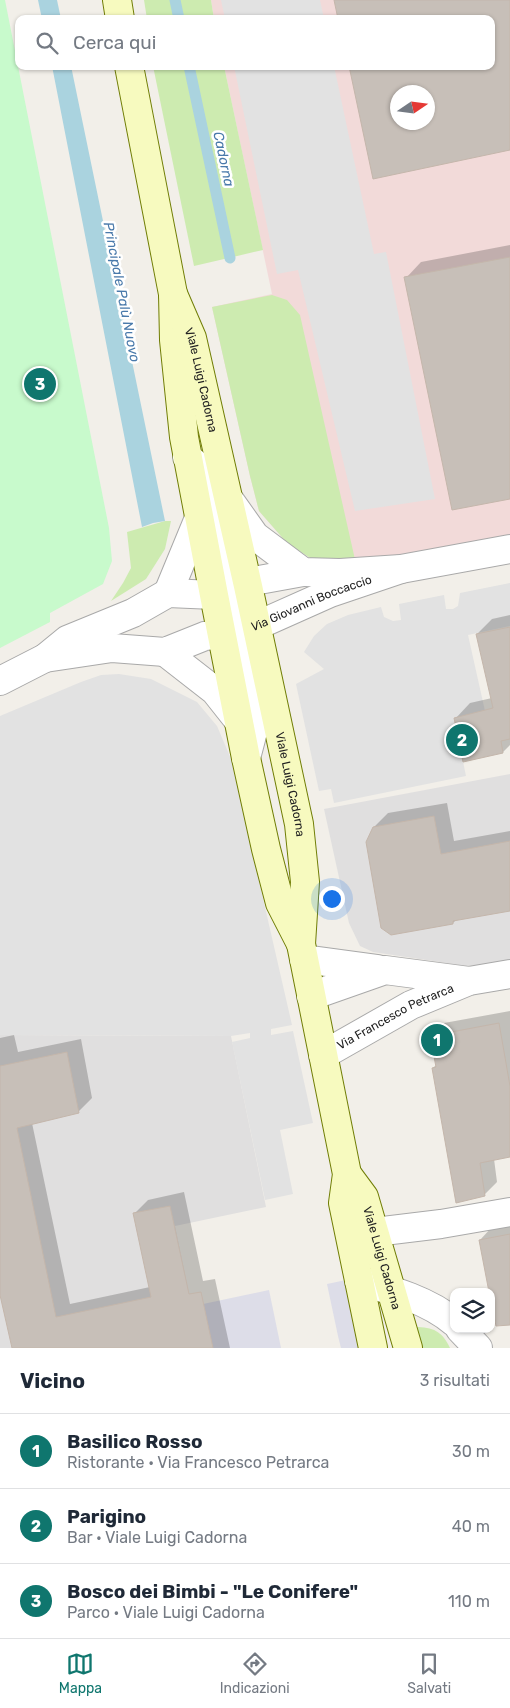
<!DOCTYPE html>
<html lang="it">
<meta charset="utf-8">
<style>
:root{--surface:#fff;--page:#f2f2f3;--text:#1f2937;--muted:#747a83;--line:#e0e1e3;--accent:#0f766e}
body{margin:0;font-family:Rubik,sans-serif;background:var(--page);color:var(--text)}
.controls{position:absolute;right:15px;bottom:15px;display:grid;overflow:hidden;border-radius:10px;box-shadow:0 1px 4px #0004}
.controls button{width:45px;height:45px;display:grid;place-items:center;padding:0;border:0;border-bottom:1px solid var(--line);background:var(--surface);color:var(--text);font:25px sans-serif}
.compass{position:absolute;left:390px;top:85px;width:45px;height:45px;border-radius:50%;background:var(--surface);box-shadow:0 1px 4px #0004;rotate:77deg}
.you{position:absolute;left:331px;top:898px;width:18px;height:18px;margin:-12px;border:4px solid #fff;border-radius:50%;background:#1a73e8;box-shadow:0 0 0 8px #1a73e833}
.badge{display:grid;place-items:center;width:32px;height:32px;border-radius:50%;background:var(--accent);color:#fff;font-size:16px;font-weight:700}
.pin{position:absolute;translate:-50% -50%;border:2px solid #fff;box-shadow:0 1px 5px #0006}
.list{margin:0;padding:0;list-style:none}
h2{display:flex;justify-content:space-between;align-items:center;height:65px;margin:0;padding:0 20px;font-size:21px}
h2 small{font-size:16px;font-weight:400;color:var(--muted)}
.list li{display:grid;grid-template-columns:32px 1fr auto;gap:15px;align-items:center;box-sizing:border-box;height:75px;padding:0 20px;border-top:1px solid var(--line)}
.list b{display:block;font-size:19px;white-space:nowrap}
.list p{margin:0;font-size:16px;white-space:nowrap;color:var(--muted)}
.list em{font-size:16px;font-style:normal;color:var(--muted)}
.icon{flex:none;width:28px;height:28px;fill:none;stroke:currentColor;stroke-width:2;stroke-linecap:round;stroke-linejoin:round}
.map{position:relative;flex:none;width:510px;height:1348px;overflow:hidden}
.search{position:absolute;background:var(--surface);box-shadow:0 1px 4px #0004;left:15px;right:15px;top:15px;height:55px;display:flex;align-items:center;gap:12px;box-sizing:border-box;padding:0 18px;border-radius:10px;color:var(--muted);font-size:19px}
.sheet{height:290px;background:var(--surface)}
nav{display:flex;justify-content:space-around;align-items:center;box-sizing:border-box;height:70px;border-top:1px solid var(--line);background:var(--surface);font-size:14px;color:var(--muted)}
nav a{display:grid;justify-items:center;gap:2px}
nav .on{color:var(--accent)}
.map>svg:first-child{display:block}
.residential{fill:#e0dfdf}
.commercial{fill:#f2dad9;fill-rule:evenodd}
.grass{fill:#cdebb0}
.park{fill:#c8facc}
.parking{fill:#e2e2e2}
.plaza{fill:#dddde8}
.water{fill:#aad3df}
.shadow{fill:#0003;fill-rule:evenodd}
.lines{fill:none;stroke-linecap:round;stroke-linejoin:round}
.stream{stroke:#aad3df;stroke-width:11}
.building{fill:#c7bfb8;stroke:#c4b6ab;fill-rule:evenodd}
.street-casing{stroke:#a9a9a9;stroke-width:30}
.secondary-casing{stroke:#707d05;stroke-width:30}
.street{stroke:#fff;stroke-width:28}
.secondary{stroke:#f7fabf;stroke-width:28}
.labels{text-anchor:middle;stroke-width:5;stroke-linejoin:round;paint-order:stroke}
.street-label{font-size:12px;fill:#222;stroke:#fff}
.water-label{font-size:14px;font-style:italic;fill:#4a7aab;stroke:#fff}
</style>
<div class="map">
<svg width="510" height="1348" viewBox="0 0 510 1348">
<rect width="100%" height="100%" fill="#f2efe9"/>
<!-- residential -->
<g class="residential">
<polygon points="510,774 510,962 466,966 373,952 360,946 349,923 324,809"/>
<polygon points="0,1035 231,1036 266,1207 175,1226 189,1294 201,1292 213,1348 0,1348"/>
</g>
<!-- commercial -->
<path class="commercial" d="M211,0H510V538L356,564L287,543L259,511L250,476L212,307L272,294L224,66H491V19H214ZM398,92H428V122H398Z"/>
<!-- grass -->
<g class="grass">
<polygon points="144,0 211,0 214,19 147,19"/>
<polygon points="153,66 224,66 263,250 194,266"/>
<polygon points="272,295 287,300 300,315 356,564 315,561 287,543 259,511 250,476 212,307"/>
<polygon points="165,521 171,521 165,549 146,579 111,601 123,583 131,568 127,532"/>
<path d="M415,1327C433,1327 442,1331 450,1348H419Z"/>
</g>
<!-- park -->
<polygon class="park" points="0,0 5,0 109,528 112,561 103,584 50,613 50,622 0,648"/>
<!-- parking -->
<g class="parking">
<polygon points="221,0 320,0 324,19 225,19"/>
<polygon points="234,66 334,66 374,254 386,252 435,499 355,511 298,270 277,274"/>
<polygon points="510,583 510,626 468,635 485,711 454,718 466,776 334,803 331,789 319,791 296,684 324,669 304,652 314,636 327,624 348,615 381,607 384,617 393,621 401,620 399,604 444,595 446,609 453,609 458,606 460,593"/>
<polygon points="119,674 151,679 197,702 217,726 231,759 292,1025 271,1029 271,1035 293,1031 313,1123 280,1130 293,1194 265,1200 232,1042 250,1038 250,1033 231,1036 0,1035 0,716 81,682 101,675"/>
</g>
<!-- plaza -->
<g class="plaza">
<polygon points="346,1280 361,1348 341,1348 338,1336 327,1284"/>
<polygon points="269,1290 281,1348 213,1348 203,1304"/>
</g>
<!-- water -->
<g class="water">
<polygon points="38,0 57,0 61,19 42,19"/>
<polygon points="52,66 71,66 165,521 153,523 142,527"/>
</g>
<!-- shadow -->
<g class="shadow">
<path d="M336,0H510V149L374,178L350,66H491V19ZM398,92H428V122H398Z"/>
<polygon points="510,245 510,497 406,278 421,262"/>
<polygon points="510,615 510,745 503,752 455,719 470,703 492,698 477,634 492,619"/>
<polygon points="447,803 454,841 510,831 510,910 457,919 453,923 374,827 388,813"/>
<polygon points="510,1011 510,1156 494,1159 497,1182 484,1195 433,1068 437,1064 431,1036 444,1023"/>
<polygon points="14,1035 18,1052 81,1039 92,1098 78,1112 32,1123 70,1304 150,1287 134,1214 148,1200 184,1192 203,1281 215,1279 230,1348 13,1348 0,1288 0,1038"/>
<polygon points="510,1224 510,1306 491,1292 480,1240 492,1227"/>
</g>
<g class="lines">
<!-- stream -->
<g class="stream">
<polyline points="175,0 179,19"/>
<polyline points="189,66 230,258"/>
</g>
</g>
<!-- building -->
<g class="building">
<path d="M334,0H510V150L373,179L349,66H491V19H338ZM398,92H428V122H398Z"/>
<polygon points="510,257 510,499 452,510 404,277"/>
<polygon points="510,627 510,739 501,741 503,753 463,762 454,718 493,708 476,634"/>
<polygon points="434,816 441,854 510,841 510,911 453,921 453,924 391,935 381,928 366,842 373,827"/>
<polygon points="499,1023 510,1086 510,1157 480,1163 485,1196 456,1203 432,1068 436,1067 430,1036"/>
<polygon points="67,1052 79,1113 17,1128 56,1317 151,1297 133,1213 170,1206 189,1294 201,1292 213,1348 12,1348 0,1295 0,1066"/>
<polygon points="510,1234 510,1325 496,1326 491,1301 491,1292 489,1292 479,1240"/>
</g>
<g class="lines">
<!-- street casing -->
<g class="street-casing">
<g id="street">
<polyline points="187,457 206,473 227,574 231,591 240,607"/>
<polyline points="228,498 255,536 303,572 340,573 401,569 510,549"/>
<polyline points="168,593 199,518"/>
<polyline points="240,614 237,631 255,724 246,758"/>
<polyline points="165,652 215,691 238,720"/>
<path id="s1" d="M45,658L112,648L165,652L205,636L222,634L256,626L330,593L401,569"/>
<polyline points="0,681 45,658 67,640 133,613 168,593 214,595 248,586 259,580 303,572"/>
<polyline points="304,959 378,969"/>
<polyline points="311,996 385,970 469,981"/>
<path id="s2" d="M323,1055L411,1005L469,981L510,974"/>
<polyline points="375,1232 441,1224 510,1212"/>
<path d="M359,1281C391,1290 428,1300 454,1322"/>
<polyline points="460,1329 478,1348"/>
</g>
</g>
<!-- secondary casing -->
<g class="secondary-casing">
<g id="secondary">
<polyline points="117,0 120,19"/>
<polyline points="129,66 173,294 174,340 184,437 214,595 246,758 266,849 280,903 301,944"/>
<path id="s3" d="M173,294L192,338L248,586L299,824L305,882L301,944L347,1174L343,1203L373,1348"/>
<path id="s4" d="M347,1174L364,1197L408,1348"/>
</g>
</g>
<!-- street -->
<use href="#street" class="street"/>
<!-- secondary -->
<use href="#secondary" class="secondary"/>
</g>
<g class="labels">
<!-- street labels -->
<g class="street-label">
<text dy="4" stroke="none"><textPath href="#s3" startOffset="91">Viale Luigi Cadorna</textPath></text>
<text dy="4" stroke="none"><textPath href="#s1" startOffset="276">Via Giovanni Boccaccio</textPath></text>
<text dy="4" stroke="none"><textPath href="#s3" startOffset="505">Viale Luigi Cadorna</textPath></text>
<text dy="4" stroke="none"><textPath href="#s2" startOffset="82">Via Francesco Petrarca</textPath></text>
<text dy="4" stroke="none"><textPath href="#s4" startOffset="92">Viale Luigi Cadorna</textPath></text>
</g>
<!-- water labels -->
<g class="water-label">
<text transform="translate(224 159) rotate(78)" y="5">Cadorna</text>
<text transform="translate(122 292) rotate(79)" y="5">Principale Palù Nuovo</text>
</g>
</g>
</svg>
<div class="controls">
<button><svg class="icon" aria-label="layers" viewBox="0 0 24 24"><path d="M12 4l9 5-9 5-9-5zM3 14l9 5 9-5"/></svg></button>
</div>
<svg class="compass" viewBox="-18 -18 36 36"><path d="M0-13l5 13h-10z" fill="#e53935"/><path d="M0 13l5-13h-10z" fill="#747a83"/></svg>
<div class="you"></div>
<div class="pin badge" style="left:437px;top:1040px">1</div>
<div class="pin badge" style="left:462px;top:740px">2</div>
<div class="pin badge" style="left:40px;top:384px">3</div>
<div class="search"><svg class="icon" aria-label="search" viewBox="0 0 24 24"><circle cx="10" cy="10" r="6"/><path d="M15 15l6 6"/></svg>Cerca qui</div>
</div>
<section class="sheet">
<h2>Vicino<small>3 risultati</small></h2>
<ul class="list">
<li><span class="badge">1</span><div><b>Basilico Rosso</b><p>Ristorante · Via Francesco Petrarca</p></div><em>30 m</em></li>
<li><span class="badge">2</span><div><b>Parigino</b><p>Bar · Viale Luigi Cadorna</p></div><em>40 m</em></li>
<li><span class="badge">3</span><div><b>Bosco dei Bimbi - &quot;Le Conifere&quot;</b><p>Parco · Viale Luigi Cadorna</p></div><em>110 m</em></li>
</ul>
</section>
<nav>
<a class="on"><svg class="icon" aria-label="map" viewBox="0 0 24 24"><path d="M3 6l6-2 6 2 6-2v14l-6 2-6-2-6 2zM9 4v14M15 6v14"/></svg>Mappa</a>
<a><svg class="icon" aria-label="directions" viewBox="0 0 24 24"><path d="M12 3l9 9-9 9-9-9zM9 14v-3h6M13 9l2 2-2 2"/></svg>Indicazioni</a>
<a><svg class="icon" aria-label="saved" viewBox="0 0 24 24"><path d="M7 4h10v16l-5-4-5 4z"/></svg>Salvati</a>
</nav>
